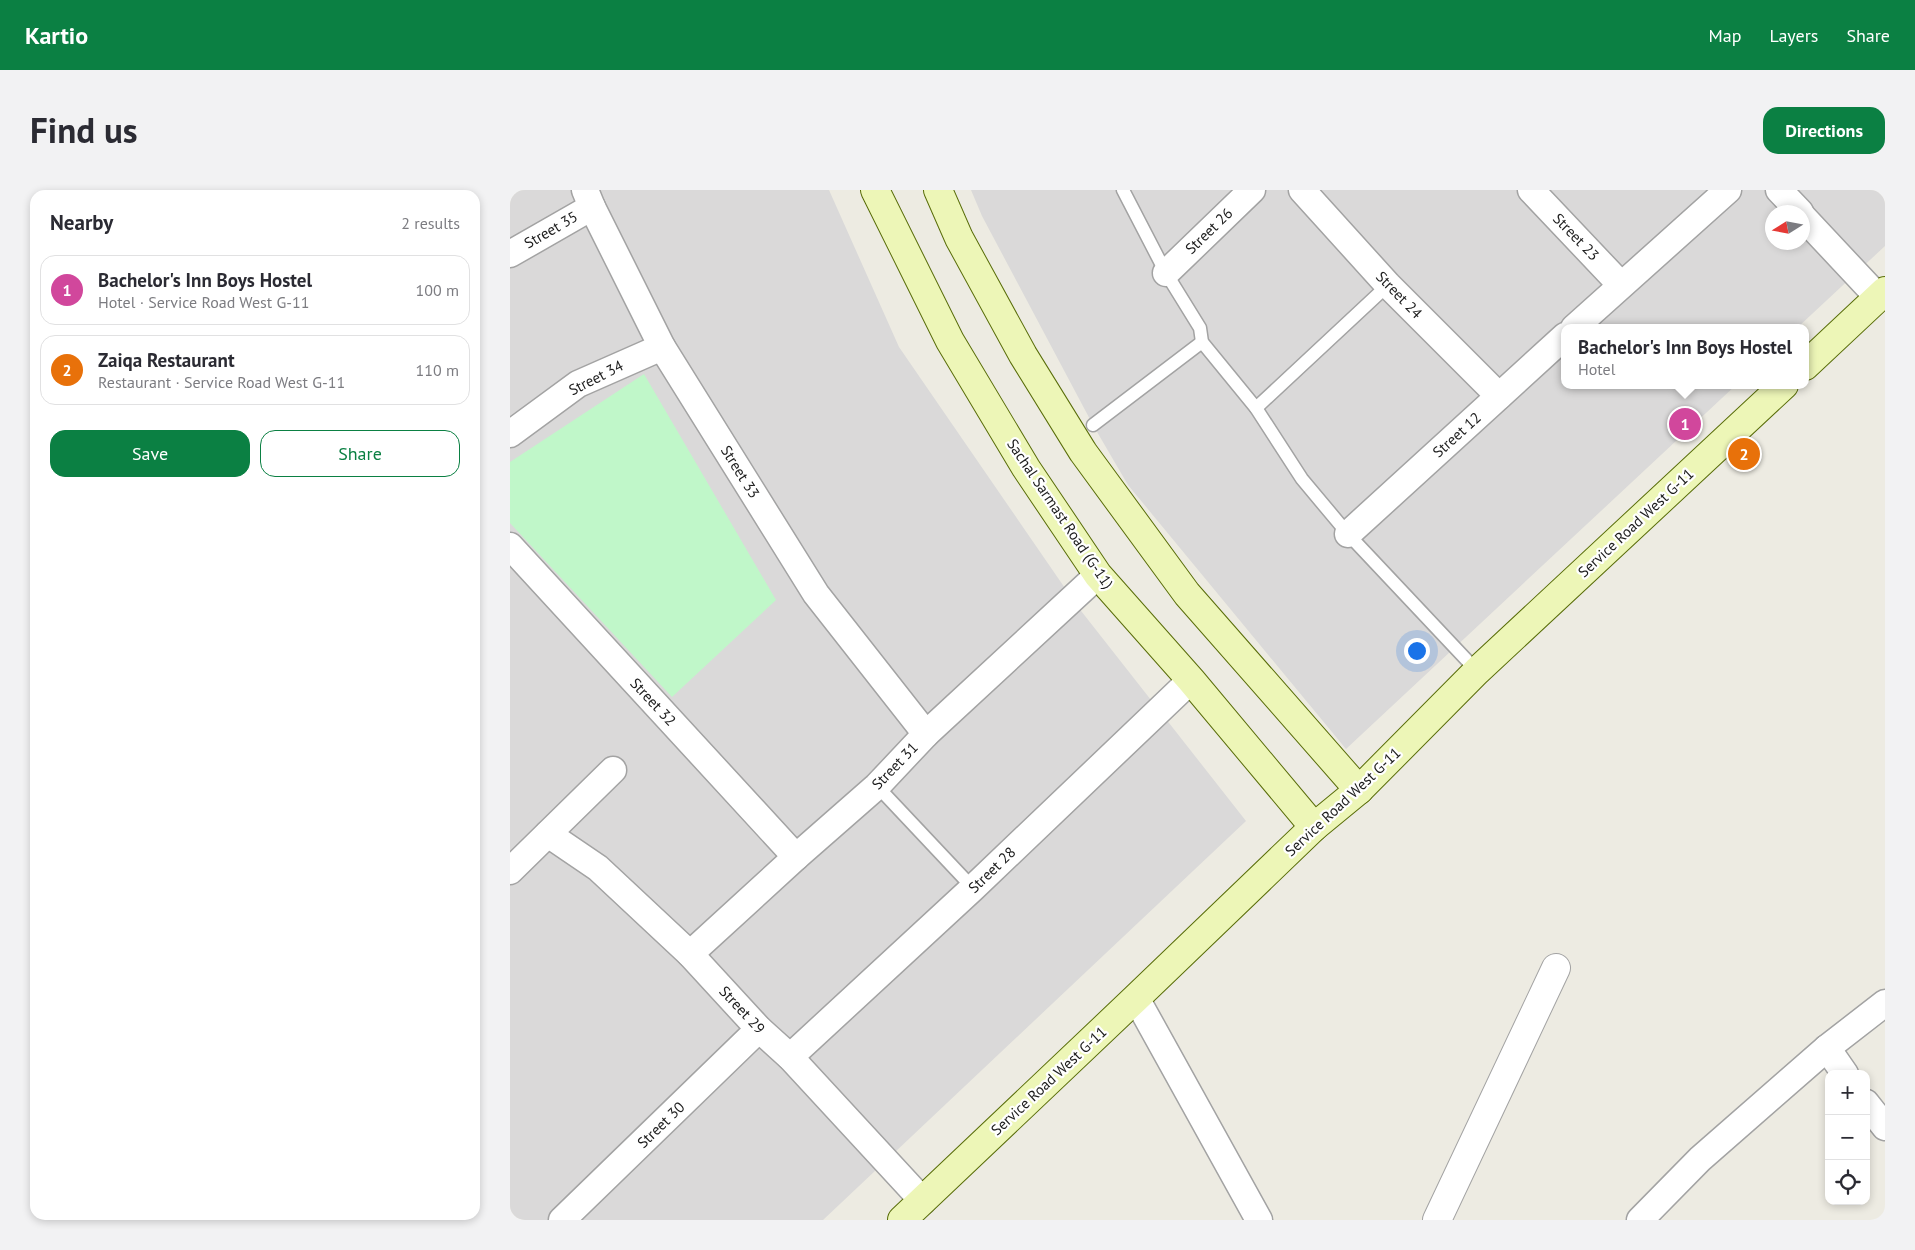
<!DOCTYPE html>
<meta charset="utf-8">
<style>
:root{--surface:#fff;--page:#f2f2f3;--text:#2b2b33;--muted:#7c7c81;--line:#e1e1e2;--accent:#0b8043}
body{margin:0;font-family:"PT Sans",sans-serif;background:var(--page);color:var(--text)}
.controls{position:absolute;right:15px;bottom:15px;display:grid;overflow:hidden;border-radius:10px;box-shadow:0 2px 8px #0003}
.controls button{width:45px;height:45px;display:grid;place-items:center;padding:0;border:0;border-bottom:1px solid var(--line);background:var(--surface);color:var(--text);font:25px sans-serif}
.compass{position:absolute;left:1255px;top:15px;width:45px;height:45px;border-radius:50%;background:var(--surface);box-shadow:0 2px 8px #0003;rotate:259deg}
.you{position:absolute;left:906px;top:460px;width:18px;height:18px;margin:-12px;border:4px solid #fff;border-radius:50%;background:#1a73e8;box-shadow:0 0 0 8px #1a73e833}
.badge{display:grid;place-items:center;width:32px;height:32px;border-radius:50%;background:var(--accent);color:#fff;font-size:16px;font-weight:700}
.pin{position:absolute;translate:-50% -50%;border:2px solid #fff;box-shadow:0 1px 5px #0006}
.popup{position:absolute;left:1051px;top:134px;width:248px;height:65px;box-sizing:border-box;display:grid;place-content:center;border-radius:10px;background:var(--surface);filter:drop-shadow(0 1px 4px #0005);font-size:16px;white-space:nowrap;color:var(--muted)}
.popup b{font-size:19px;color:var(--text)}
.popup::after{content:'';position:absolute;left:50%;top:100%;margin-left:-10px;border:10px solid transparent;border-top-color:var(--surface)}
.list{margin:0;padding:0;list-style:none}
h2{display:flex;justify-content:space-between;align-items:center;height:65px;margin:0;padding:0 20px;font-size:21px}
h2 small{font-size:16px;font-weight:400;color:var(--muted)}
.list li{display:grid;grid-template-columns:32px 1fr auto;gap:15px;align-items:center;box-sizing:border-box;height:70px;margin:0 10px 10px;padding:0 10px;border:1px solid var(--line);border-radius:15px}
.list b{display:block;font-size:19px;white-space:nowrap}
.list p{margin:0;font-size:16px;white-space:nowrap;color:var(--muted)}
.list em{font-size:16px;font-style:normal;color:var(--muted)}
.actions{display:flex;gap:10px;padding:15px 20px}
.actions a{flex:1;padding:11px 0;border:1px solid var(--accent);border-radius:15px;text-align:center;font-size:18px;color:var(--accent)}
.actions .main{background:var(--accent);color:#fff}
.icon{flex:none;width:28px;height:28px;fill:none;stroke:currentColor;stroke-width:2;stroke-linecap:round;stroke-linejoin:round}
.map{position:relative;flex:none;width:1375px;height:1030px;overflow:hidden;border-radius:15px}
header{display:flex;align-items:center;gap:30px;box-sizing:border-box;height:70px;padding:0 25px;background:var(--accent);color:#fff}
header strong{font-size:24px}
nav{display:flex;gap:28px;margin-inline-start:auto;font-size:18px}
.intro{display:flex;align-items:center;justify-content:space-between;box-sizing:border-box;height:120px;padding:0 30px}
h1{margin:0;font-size:35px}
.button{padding:12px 22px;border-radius:15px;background:var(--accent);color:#fff;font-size:18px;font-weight:700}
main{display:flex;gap:30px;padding:0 30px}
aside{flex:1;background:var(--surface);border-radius:15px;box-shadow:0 2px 8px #0003}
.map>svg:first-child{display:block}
.residential{fill:#dad9d9;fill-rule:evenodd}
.park{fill:#c0f7c9}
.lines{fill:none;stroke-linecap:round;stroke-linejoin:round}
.service-casing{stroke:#a3a3a3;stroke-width:15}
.minor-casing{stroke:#a3a3a3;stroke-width:29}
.tertiary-casing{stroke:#a3a3a3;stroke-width:30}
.secondary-casing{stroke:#596d09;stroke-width:30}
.service{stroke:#fff;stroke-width:12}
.minor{stroke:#fff;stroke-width:26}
.tertiary{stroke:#fff;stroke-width:28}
.secondary{stroke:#edf6b7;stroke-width:28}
.labels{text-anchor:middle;stroke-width:4.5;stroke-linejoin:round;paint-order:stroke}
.street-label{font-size:15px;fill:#1c1c1c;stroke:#fff}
</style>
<header>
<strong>Kartio</strong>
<nav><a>Map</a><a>Layers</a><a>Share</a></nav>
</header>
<div class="intro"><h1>Find us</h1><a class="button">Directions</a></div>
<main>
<aside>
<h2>Nearby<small>2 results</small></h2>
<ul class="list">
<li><span class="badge" style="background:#d1479c">1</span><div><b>Bachelor's Inn Boys Hostel</b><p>Hotel · Service Road West G-11</p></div><em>100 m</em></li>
<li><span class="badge" style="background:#e8710a">2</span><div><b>Zaiqa Restaurant</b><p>Restaurant · Service Road West G-11</p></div><em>110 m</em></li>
</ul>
<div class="actions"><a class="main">Save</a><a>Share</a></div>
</aside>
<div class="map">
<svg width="1375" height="1030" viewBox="0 0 1375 1030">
<rect width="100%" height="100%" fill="#edebe2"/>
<!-- residential -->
<g class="residential">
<polygon points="0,0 319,0 389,157 568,417 736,631 313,1030 0,1030"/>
<path d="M461,0H1375V56L1287,138H1055V195H1226L836,559L618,295L583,235L472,26ZM1262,22H1292V52H1262Z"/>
</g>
<!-- park -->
<polygon class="park" points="134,184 266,410 162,507 0,333 0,272"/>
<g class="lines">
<!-- service casing -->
<g class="service-casing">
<g id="service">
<polyline points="613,0 656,83 690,138 692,152 746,218 792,289 838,344 967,481"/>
<polyline points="746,218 878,95"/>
<polyline points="583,235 692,152"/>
<polyline points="367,596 463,698"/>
</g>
</g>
<!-- minor casing -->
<g class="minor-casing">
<g id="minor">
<polyline points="75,0 82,17 152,157 306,404 416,544"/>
<polyline points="792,0 878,95 989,206"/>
<polyline points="1021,0 1111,95"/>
<polyline points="1269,0 1290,22"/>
<polyline points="1292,26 1368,107"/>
<polyline points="0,64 82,17"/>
<polyline points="656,83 742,0"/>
<polyline points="1064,138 1218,0"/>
<polyline points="0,244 68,194 152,157"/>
<polyline points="838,344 1055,146"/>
<polyline points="0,356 286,667"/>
<polyline points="38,644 88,678 180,764 249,839 280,867 413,1011"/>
<polyline points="0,681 103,580"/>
<polyline points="180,764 286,667 367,596 416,544 588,385"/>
<polyline points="626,808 749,1030"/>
<polyline points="1317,858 1335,884"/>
<polyline points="280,867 463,698 681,490"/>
<polyline points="1356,913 1375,937"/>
<polyline points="52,1030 249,839"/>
<polyline points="1130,1030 1190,969 1317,858 1375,813"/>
</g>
</g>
<!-- tertiary casing -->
<g class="tertiary-casing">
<polyline id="tertiary" points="927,1030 1046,778"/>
</g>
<!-- secondary casing -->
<g class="secondary-casing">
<g id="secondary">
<polyline points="365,0 440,151 516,278 588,385 681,490 804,637"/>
<polyline points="428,0 449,48 513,165 573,262 677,404 849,600"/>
<polyline points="1295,176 1375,101"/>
<polyline points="392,1030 626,808 804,637 849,600 967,481 1274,195"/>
</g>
</g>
<!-- service -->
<use href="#service" class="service"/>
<!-- minor -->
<use href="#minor" class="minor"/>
<!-- tertiary -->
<use href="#tertiary" class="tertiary"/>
<!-- secondary -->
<use href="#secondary" class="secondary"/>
</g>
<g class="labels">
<!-- street labels -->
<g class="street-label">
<text transform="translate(41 40) rotate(-30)" y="5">Street 35</text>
<text transform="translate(699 41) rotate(-44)" y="5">Street 26</text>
<text transform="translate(1066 47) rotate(46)" y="5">Street 23</text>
<text transform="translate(889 105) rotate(46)" y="5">Street 24</text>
<text transform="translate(86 188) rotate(-27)" y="5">Street 34</text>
<text transform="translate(947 245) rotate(-42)" y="5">Street 12</text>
<text transform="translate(230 282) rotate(58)" y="5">Street 33</text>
<text transform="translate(550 324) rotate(56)" y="5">Sachal Sarmast Road (G-11)</text>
<text transform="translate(1126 333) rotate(-43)" y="5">Service Road West G-11</text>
<text transform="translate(143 512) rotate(47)" y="5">Street 32</text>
<text transform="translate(385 576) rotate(-46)" y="5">Street 31</text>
<text transform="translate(833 612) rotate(-43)" y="5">Service Road West G-11</text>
<text transform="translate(482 680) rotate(-44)" y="5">Street 28</text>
<text transform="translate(232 820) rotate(47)" y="5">Street 29</text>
<text transform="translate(539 891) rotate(-43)" y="5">Service Road West G-11</text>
<text transform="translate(151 935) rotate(-44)" y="5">Street 30</text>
</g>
</g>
</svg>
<div class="controls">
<button>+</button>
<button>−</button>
<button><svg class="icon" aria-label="locate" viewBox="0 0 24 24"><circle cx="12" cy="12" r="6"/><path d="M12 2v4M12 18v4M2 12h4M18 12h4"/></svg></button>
</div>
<svg class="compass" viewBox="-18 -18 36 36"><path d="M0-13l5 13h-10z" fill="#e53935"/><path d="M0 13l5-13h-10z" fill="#7c7c81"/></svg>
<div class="you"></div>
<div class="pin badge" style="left:1175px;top:234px;background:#d1479c">1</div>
<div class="popup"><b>Bachelor's Inn Boys Hostel</b>Hotel</div>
<div class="pin badge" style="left:1234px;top:264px;background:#e8710a">2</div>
</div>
</main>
